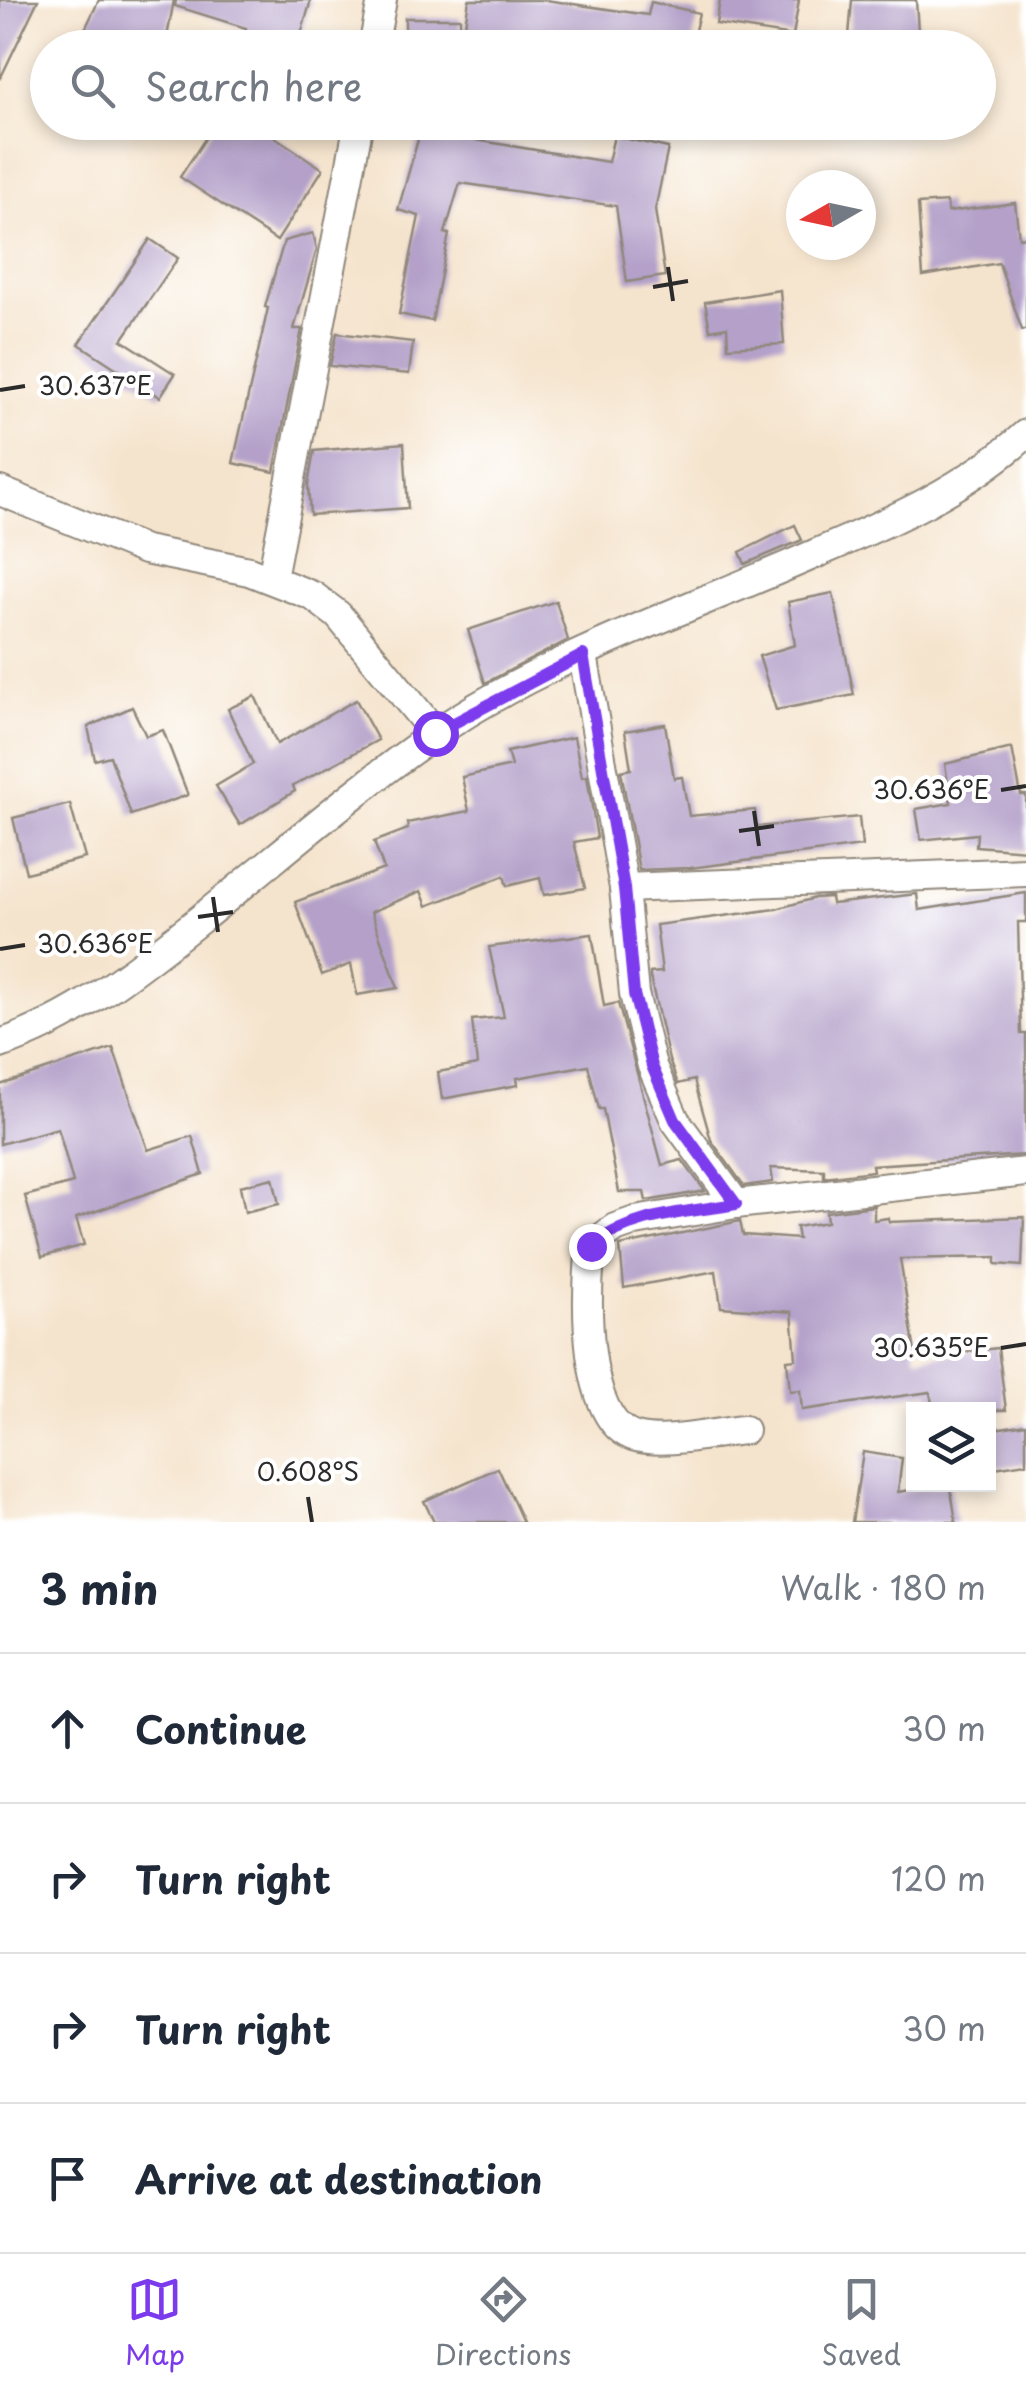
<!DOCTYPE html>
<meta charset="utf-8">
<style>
:root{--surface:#fff;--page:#f2f2f3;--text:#1f2937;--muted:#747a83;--line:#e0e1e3;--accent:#7c3aed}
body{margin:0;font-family:"Playpen Sans",sans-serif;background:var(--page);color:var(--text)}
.controls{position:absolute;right:30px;bottom:30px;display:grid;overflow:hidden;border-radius:0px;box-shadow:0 5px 15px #0003}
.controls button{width:90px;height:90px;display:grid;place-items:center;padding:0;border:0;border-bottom:2px solid var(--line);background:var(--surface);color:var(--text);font:50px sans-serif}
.compass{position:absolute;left:786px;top:170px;width:90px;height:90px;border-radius:50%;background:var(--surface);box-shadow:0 5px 15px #0003;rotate:261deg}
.stop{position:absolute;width:30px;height:30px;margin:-22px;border:8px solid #7c3aed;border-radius:50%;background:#fff}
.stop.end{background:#7c3aed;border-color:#fff;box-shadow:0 2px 10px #0008}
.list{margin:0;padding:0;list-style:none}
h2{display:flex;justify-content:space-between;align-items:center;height:130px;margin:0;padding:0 40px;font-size:42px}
h2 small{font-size:32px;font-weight:400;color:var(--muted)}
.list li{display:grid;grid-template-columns:65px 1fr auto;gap:30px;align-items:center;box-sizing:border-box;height:150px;padding:0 40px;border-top:2px solid var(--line)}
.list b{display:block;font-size:38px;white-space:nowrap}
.list em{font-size:32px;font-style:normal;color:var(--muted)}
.icon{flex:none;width:55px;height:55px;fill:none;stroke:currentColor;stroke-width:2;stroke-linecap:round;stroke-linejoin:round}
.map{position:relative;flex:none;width:1026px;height:1522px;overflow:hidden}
.search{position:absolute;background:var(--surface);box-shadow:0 5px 15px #0003;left:30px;right:30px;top:30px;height:110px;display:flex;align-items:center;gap:25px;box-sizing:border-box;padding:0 35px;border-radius:55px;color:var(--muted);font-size:38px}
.sheet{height:730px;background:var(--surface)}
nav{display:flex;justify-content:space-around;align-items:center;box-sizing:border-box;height:140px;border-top:2px solid var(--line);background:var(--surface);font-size:28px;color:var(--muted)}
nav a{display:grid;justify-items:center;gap:5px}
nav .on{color:var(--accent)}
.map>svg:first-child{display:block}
.building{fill:#b4a0c9}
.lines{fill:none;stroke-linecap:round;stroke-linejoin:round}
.street-casing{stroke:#90887c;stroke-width:32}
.street{stroke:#fff;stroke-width:28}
.route{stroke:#7c3aed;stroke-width:12}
.ticks{fill:none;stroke:#2b2b2b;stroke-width:4}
.ticks-label{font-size:25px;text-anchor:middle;fill:#2b2b2b;stroke:#fff;stroke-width:8;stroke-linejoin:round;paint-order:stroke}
</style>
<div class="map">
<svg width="1026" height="1522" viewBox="0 0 1026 1522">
<rect width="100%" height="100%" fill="#fff"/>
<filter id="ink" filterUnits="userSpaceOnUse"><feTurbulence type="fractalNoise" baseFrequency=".01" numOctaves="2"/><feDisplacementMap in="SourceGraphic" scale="20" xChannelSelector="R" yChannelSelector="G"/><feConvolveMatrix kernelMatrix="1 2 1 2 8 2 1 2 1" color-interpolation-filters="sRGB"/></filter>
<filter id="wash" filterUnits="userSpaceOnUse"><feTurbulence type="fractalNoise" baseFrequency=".0048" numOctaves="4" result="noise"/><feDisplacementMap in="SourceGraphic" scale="40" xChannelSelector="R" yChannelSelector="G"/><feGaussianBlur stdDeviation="2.25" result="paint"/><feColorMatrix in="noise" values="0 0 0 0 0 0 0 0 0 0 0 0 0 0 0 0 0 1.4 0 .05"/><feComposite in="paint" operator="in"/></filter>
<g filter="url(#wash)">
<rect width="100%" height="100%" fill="#f5e4cd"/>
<g id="blocks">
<!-- building -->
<g class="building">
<polygon points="0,0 38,0 0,79"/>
<polygon points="99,0 174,0 165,48 76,48"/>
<polygon points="176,0 311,0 297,48 241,48 246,28 175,6"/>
<polygon points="469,0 546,0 648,15 651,2 699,13 691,48 644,48 599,38 598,48 522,48 524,40 464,31"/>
<polygon points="720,0 799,0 793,36 716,24"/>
<polygon points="852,0 916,0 919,48 848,48"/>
<rect x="405" y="18" width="55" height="30"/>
<polygon points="216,122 252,122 323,169 277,241 180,177"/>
<polygon points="423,122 448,122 445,135 608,162 614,136 668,148 655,210 665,276 627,282 616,206 460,183 445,233 449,234 432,321 399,314 419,216 398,210"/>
<polygon points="947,202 948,212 1015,203 1019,238 1026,237 1026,330 1022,330 999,263 923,276 918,204"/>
<polygon points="313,233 317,249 294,329 302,329 274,472 233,463 268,308 265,307 284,241"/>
<polygon points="150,239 178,258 122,340 175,374 160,397 79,344"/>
<polygon points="780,290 784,344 728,347 727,327 710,330 705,302"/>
<polygon points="337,333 413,342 409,374 330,366"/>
<polygon points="404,443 408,508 310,515 308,485 314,451"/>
<polygon points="795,525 802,540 745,564 740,552"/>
<polygon points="833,593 854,695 776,710 759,656 795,645 788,602"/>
<polygon points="556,601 568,640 485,683 468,630"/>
<polygon points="255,696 277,744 356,700 378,740 293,786 295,791 240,825 216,786 253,764 228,709"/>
<polygon points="132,707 146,736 163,730 188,795 131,815 110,756 95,760 88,727"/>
<polygon points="665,724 674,778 682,777 689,816 755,810 757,827 859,817 862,846 690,868 639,870 621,771 631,769 625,731"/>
<polygon points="574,737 582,777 587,776 597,838 574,842 585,888 544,895 540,878 507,886 504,876 427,906 421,891 371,912 398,988 357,995 351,964 322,975 295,902 384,869 374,842 408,829 407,823 469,811 462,777 511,766 507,752"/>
<polygon points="1012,748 1021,795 1026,795 1026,850 976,846 977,834 921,840 916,809 951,803 945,764"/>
<polygon points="70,804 85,858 26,873 13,818"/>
<polygon points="1026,893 1026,922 1018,922 1021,1034 1026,1034 1026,1155 872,1165 873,1171 824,1177 824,1170 771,1168 773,1182 744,1186 711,1140 694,1080 678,1084 669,1060 650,977 650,973 662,972 656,925 776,909 815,898 831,897 832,904 917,894 919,910"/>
<polygon points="592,934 604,1006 618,1003 662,1165 682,1160 705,1191 646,1201 644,1192 619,1192 603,1109 599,1109 588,1065 517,1078 518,1085 442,1099 438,1072 477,1065 472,1020 504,1017 489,947"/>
<polygon points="113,1048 148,1150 192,1136 203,1174 76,1218 84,1245 42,1257 25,1196 73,1183 58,1128 0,1144 0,1085"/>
<polygon points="273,1178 279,1204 245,1212 240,1186"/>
<polygon points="874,1206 874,1220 888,1218 889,1222 1024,1217 1022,1266 996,1264 996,1257 900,1259 916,1358 998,1348 1006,1410 933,1410 930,1392 802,1410 800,1390 790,1391 787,1360 796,1359 792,1312 721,1307 716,1271 624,1288 620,1246 740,1221 743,1235 798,1239 796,1227 827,1222 826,1212"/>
<polygon points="1026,1424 1026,1463 988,1469 988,1430"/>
<polygon points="863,1452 902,1458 898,1492 950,1484 956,1522 852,1522"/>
<polygon points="498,1468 523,1522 434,1522 424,1501"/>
</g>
</g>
</g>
<g filter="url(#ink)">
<use href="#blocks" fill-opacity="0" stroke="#90887c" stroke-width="2.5"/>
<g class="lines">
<!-- street casing -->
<g class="street-casing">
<g id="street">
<polyline points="373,48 382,0"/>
<polyline points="0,491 145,550 249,571 313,596 338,615 435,733"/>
<polyline points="272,578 359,122"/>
<polyline points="583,655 624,888 634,994 652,1066 675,1120 736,1204"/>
<polyline points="624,888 1026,872"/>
<path d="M0,1044C75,1019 136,970 198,921C276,859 353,791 435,734C544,658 695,607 817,553C892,521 965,489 1026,434"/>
<path d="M744,1430C711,1433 668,1445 636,1437C581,1422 586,1293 591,1246L615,1228L635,1221L736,1204L1026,1172"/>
</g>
</g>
<!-- street -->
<use href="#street" class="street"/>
</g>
</g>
<g class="lines" filter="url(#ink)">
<!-- route -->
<path class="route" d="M435,733L583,655L624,888L634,994L652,1066L675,1120L736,1204C685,1213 632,1214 591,1246"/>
</g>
<!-- ticks -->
<path class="ticks" d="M668,267L673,301M653,287L688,281M0,390L25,386M1001,790L1026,786M754,811L759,846M739,831L774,826M213,897L218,932M198,917L233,912M0,949L25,945M1001,1348L1026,1344M308,1497L312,1522"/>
<g class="ticks-label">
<text x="95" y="395">30.637°E</text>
<text x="931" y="799">30.636°E</text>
<text x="95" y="953">30.636°E</text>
<text x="931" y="1357">30.635°E</text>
<text x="308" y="1481">0.608°S</text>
</g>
</svg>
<div class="controls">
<button><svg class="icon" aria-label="layers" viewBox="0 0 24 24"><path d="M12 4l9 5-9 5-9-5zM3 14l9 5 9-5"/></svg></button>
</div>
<svg class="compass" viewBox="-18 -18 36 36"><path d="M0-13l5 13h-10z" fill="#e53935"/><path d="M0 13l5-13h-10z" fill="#747a83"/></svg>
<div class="stop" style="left:435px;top:733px"></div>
<div class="stop end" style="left:591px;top:1246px"></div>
<div class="search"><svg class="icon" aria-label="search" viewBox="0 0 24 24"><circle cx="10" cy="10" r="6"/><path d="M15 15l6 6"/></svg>Search here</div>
</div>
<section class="sheet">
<h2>3 min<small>Walk · 180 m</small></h2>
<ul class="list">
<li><svg class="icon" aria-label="ahead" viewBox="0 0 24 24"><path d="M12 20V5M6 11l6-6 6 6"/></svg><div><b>Continue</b></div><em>30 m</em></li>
<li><svg class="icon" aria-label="right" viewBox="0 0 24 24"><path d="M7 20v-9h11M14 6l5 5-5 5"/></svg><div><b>Turn right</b></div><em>120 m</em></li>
<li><svg class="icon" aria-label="right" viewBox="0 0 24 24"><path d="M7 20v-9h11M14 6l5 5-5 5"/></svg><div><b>Turn right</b></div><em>30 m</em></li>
<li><svg class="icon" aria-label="arrive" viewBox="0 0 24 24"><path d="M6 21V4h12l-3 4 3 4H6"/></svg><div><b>Arrive at destination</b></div></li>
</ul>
</section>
<nav>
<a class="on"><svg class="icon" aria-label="map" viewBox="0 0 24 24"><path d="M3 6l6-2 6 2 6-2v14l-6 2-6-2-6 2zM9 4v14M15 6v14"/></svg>Map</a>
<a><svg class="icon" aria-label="directions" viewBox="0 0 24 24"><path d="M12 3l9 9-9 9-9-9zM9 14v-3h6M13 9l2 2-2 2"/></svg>Directions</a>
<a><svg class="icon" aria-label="saved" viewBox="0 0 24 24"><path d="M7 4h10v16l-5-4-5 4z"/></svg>Saved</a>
</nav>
